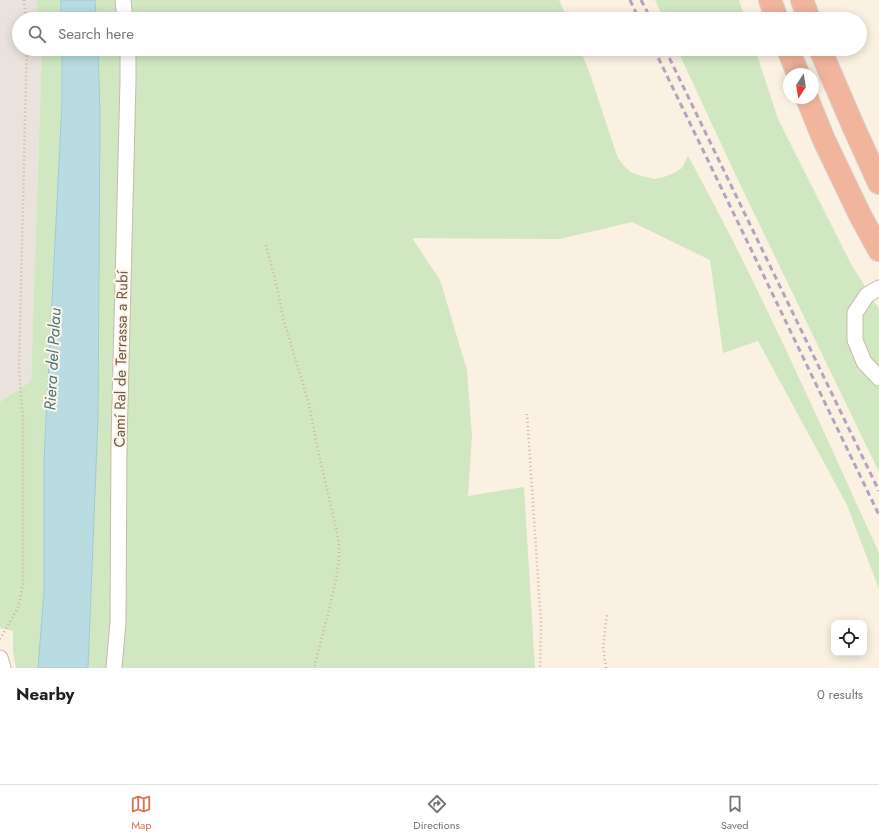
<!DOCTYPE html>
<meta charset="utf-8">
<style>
:root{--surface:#fff;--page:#f2f2f2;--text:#202124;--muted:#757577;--line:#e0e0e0;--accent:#dd704f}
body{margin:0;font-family:Jost,sans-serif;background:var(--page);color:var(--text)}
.controls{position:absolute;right:12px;bottom:12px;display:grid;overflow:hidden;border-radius:8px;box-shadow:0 2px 10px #0003}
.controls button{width:36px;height:36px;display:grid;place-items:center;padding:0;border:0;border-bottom:1px solid var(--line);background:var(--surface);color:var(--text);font:20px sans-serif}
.compass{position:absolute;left:783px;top:68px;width:36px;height:36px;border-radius:50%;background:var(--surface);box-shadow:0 2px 10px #0003;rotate:192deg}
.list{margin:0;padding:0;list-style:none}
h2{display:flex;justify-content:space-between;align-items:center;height:52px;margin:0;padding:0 16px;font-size:17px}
h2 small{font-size:13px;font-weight:400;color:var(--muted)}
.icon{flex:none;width:22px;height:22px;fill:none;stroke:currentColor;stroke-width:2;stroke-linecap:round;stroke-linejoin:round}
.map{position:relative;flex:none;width:879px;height:668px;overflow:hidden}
.search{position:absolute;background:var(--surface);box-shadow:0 2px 10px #0003;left:12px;right:12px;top:12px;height:44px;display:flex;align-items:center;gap:10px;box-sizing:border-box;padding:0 14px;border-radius:22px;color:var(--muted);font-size:15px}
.sheet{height:116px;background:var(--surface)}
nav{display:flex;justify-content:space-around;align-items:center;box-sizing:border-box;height:56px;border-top:1px solid var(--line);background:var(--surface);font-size:11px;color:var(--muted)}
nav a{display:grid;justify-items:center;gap:2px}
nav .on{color:var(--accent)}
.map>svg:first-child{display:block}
.industrial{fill:#eae3dd}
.green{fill:#d0e7c2}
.water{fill:#b8dce2;stroke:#9fcad3}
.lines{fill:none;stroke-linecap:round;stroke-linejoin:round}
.minor-casing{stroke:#cab9aa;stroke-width:17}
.motorway-casing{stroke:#d7d0cd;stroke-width:24}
.path{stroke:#d2b49f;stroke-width:2.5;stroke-dasharray:1 3;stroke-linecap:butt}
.minor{stroke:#fff;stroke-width:15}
.motorway{stroke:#f1b49d;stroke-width:22}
.rail{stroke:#b4a2c2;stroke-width:3;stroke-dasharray:6 4;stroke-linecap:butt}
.labels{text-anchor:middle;stroke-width:4;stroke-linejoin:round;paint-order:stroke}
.street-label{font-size:15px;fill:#70584b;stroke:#fef5e8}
.water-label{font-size:16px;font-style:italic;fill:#467882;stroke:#fef5e8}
</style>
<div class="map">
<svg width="879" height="668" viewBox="0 0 879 668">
<rect width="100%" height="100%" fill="#faf1e2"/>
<!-- industrial -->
<polygon class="industrial" points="0,0 36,0 38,19 19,19 19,49 42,49 31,381 0,402"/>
<!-- green -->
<g class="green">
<polygon points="36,0 61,0 61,19 38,19"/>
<polygon points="95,0 559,0 568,19 96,19"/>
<polygon points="655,0 739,0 745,19 664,19"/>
<polygon points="42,49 62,49 62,104 44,460 44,592 38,668 16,668 13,651 13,631 0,628 0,402 31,381"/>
<path d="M98,49H580L590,74L614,147L618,158L624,166L632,173L642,176L654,179L664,177L674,173L682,168L688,156C759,285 818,419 879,553V589L847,505L758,341L723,353L710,260L632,222L560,239L412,238L440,280L467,370L472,436L468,496L524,487L535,668H88L98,418L100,114Z"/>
<polygon points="677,49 755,49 778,119 850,262 879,309 879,472 738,180"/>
</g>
<!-- water -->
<g class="water">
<polygon points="61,0 95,0 96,19 61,19"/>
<polygon points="62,49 98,49 100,114 98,418 88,668 38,668 44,592 44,460 62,104"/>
</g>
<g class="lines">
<!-- minor casing -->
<g class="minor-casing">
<g id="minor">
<polyline points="123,0 125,19"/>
<polyline points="879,288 867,295 855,313 855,340 864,362 879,378"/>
<polyline points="0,658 3,668"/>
<polyline points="114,668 118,622 119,444 128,81 128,49"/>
</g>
</g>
<!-- motorway casing -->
<g class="motorway-casing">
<g id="motorway">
<polyline points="770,0 777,19"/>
<polyline points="802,0 809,19"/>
<polyline points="788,49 798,74"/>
<polyline points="820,49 854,128 879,183"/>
<polyline points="807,98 824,140 860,215 879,250"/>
</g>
</g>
<!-- path -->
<g class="path">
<polyline points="24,0 26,19"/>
<polyline points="266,245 277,287 283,318 309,404 318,451 337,532 339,546 339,560 336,579 328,614 314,668"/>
<polyline points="527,414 541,623 540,668"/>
<polyline points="0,639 18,608 23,585 23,420 19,370 26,78 27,49"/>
<polyline points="606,668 603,647 607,614"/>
</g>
<!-- minor -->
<use href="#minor" class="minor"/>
<!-- motorway -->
<use href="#motorway" class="motorway"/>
<!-- rail -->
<g class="rail">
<polyline points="630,0 639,19"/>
<polyline points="641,0 651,19"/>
<polyline points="654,49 761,270 879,515"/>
<polyline points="665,49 879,491"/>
</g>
</g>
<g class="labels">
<!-- street labels -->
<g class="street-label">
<text transform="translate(121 359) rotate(-89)" y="5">Camí Ral de Terrassa a Rubí</text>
</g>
<!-- water labels -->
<g class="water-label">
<text transform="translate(52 359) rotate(-87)" y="6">Riera del Palau</text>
</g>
</g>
</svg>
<div class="controls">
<button><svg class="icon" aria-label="locate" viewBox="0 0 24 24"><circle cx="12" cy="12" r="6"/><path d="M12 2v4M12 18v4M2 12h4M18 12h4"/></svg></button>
</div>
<svg class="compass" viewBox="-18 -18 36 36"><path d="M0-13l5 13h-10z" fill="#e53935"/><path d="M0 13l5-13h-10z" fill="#757577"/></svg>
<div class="search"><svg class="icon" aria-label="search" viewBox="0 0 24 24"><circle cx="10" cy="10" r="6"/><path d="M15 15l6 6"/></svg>Search here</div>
</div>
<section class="sheet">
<h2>Nearby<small>0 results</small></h2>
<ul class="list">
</ul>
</section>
<nav>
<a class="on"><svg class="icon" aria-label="map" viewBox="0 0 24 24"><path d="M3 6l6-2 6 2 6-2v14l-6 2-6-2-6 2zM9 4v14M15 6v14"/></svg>Map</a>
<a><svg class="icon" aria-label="directions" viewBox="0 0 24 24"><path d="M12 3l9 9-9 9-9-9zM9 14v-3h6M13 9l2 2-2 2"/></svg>Directions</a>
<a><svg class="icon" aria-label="saved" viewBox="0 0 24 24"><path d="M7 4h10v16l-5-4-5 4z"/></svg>Saved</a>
</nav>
